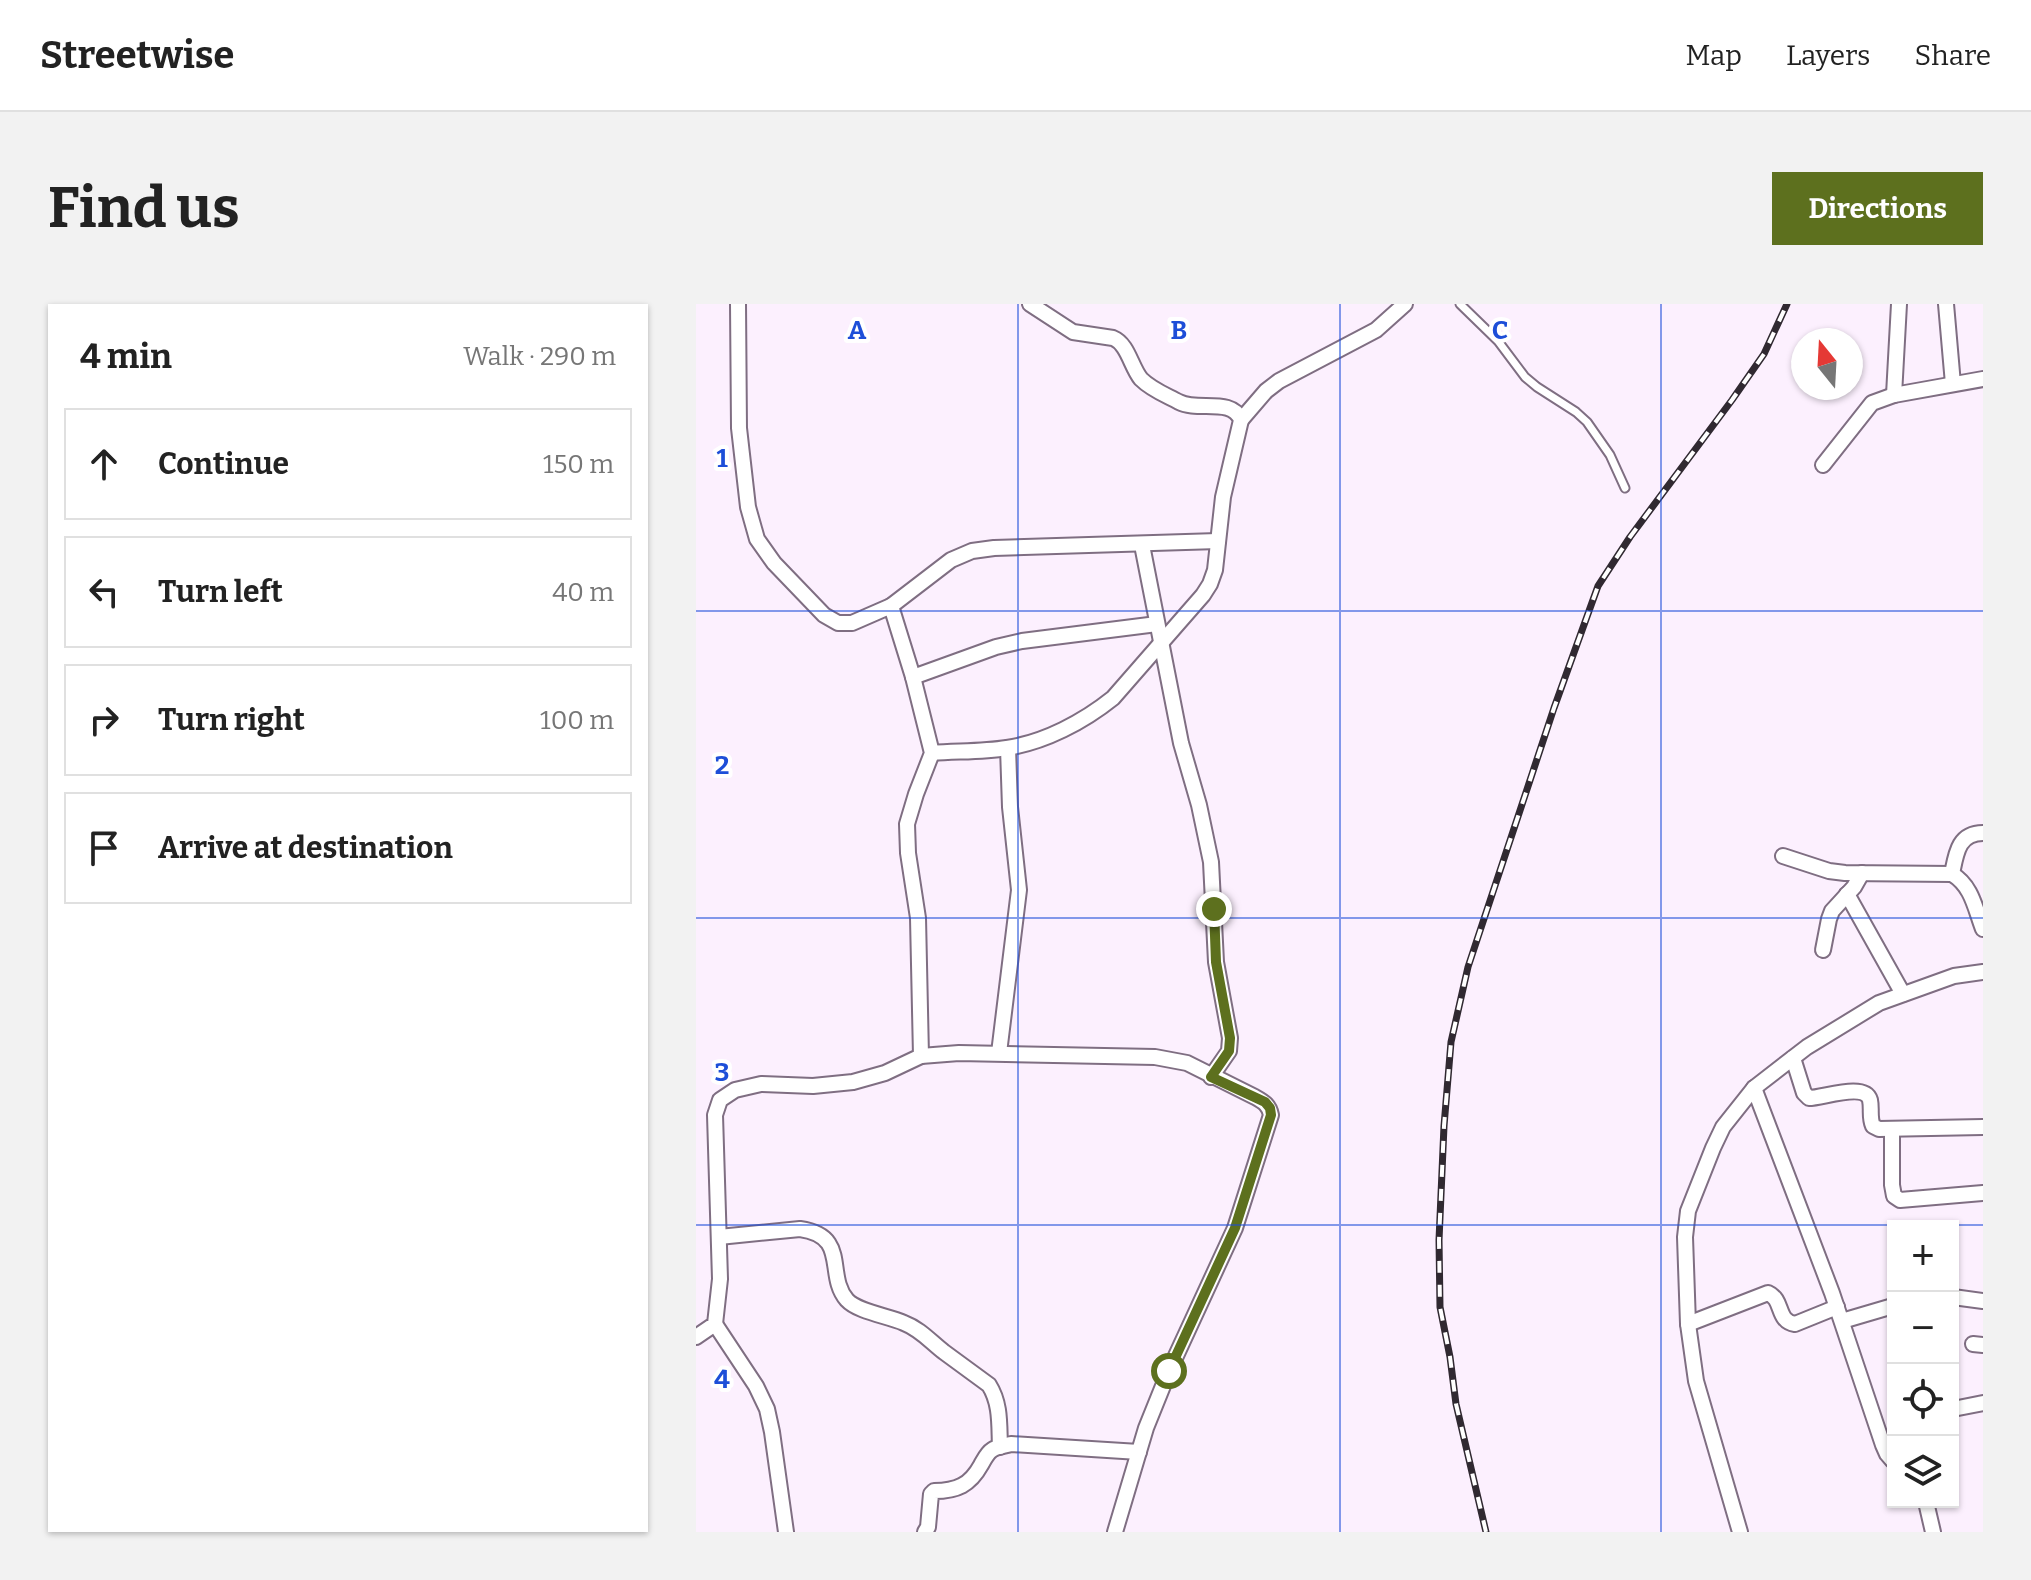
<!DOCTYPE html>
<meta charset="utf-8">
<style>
:root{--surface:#fff;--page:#f2f2f2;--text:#222;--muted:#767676;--line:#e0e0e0;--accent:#5d701e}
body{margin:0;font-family:Bitter,serif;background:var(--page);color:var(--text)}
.controls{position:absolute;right:24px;bottom:24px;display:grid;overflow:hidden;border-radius:0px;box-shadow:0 2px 6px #0004}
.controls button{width:72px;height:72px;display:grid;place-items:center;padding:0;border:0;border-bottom:2px solid var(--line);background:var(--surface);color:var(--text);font:40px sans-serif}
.compass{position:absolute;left:1095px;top:24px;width:72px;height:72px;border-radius:50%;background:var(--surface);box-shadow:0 2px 6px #0004;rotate:342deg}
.stop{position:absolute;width:24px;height:24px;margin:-18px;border:6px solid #5d701e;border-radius:50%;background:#fff}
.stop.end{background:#5d701e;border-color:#fff;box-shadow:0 2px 8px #0008}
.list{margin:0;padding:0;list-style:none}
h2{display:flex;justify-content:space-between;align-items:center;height:104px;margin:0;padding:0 32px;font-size:34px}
h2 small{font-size:26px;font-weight:400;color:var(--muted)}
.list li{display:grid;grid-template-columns:52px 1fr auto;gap:24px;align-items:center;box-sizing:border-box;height:112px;margin:0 16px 16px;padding:0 16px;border:2px solid var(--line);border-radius:0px}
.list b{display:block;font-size:30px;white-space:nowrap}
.list em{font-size:26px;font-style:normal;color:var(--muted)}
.icon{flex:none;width:44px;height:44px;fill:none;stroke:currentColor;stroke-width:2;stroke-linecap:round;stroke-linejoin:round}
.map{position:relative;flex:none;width:1287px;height:1228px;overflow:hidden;border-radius:0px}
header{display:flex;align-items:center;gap:48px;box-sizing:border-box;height:112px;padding:0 40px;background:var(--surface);border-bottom:2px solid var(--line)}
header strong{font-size:38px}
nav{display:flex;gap:44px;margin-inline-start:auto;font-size:28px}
.intro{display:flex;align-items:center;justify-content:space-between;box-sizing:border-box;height:192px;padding:0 48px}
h1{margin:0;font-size:56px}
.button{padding:20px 36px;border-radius:0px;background:var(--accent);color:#fff;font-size:28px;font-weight:700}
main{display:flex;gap:48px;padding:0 48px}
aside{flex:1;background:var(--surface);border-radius:0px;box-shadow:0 2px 6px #0004}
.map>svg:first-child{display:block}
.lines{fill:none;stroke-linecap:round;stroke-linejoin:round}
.service-casing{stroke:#7f6e82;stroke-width:11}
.minor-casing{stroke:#7f6e82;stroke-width:18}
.service{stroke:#fff;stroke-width:7}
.minor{stroke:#fff;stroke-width:14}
.rail-casing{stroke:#302931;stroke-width:7}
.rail{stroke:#fff;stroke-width:4;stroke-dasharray:12;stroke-linecap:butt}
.route{stroke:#5d701e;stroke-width:10}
.grid{fill:none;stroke:#1d4ed8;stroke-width:2;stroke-opacity:0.55}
.grid-label{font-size:26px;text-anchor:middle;font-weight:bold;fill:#1d4ed8;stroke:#fff;stroke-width:8;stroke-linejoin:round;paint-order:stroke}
</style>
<header>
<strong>Streetwise</strong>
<nav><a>Map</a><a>Layers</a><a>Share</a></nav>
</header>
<div class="intro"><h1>Find us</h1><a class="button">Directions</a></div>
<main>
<aside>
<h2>4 min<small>Walk · 290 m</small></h2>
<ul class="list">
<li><svg class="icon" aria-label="ahead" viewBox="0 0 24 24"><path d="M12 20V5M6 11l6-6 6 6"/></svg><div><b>Continue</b></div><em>150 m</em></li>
<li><svg class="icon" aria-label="left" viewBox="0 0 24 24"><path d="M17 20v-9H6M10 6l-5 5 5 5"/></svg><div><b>Turn left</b></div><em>40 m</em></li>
<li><svg class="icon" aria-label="right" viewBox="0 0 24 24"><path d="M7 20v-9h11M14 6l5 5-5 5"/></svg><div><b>Turn right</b></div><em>100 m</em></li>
<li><svg class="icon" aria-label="arrive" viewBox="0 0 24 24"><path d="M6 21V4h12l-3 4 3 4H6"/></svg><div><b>Arrive at destination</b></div></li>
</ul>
</aside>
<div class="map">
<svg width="1287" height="1228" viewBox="0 0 1287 1228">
<rect width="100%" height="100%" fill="#fcf0fe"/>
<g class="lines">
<!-- service casing -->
<g class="service-casing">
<polyline id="service" points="764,0 802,37 829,73 841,83 880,108 891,118 914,151 929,184"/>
</g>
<!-- minor casing -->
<g class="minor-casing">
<g id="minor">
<polyline points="1250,0 1257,80"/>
<polyline points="1198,91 1203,0"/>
<polyline points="545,116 570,87 583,77 680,26 709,0"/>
<polyline points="1127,161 1176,99 1198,91 1287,75"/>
<polyline points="446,241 485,439 503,501 515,558 520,658 534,734 533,747 515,773"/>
<polyline points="195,302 255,256 276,247 298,244 522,237"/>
<polyline points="217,373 300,343 326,337 461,320"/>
<path d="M236,449C261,447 286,448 311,444C349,438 387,418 417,394L507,291L514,280L519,266L527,193L545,116C536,93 502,108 483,98C470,91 456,86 445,75C435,63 432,40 417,34L377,28L334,0"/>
<path d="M1087,552L1133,567L1149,569L1256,570C1276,582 1279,604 1287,625"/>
<path d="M1256,570C1260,550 1262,529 1287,529"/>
<polyline points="1151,590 1207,690"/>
<polyline points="1127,646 1133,615 1136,607 1158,583 1166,569"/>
<polyline points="303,749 323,586 314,503 312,444"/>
<path d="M225,752L263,749L459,753L491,759L559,793C568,798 573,801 575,811L539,924L473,1067L450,1124L419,1228"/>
<path d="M1097,754L1108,789L1113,794C1127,794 1169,778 1174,796C1176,805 1173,813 1177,822L1183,825L1287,823"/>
<polyline points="1058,784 1136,989 1187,1141 1191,1150 1197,1157"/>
<polyline points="1196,825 1196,881 1198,892 1204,896 1287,889"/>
<path d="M23,933L104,925C154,932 129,971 151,996C162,1008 193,1012 208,1019C224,1025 235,1038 248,1048C263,1059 278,1070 293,1081C305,1100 303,1121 304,1143"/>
<polyline points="1257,993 1287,997"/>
<polyline points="1146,1017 1197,1002"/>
<polyline points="19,1020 60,1082 71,1105 76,1128 90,1228"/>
<path d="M992,1020L1072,989C1088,996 1080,1017 1099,1020L1141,1003"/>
<polyline points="0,1033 19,1020 24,975 19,811 24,796 39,786 65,780 117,782 157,778 189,769 225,752 222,614 212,549 211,520 220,490 236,449 217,373 195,302 156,319 142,319 128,311 78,259 61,235 52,203 43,124 42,0"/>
<polyline points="1277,1040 1287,1041"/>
<polyline points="1257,1105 1287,1099"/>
<polyline points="1230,1198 1237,1228"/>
<path d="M229,1228L232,1223L235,1190L238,1187C261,1187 274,1181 285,1161C288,1156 291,1149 296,1146C301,1142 309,1142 315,1140L443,1148"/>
<polyline points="1044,1228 1000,1077 992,1020 989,933 992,907 1017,844 1027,823 1058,784 1111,743 1183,699 1258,672 1287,668"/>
</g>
</g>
<!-- service -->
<use href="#service" class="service"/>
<!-- minor -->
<use href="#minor" class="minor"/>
<!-- rail casing -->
<g class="rail-casing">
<polyline id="rail" points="790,1228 760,1100 754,1053 744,1003 743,936 748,822 755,738 772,663 858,404 902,282 934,233 1036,96 1068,50 1091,0"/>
</g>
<!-- rail -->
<use href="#rail" class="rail"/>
</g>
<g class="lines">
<!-- route -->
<polyline class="route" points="473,1067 539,924 575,811 574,804 569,798 515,773 533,747 534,734 520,658 518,605"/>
</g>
<!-- grid -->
<path class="grid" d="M322,0V1228M644,0V1228M965,0V1228M0,307H1287M0,614H1287M0,921H1287"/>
<g class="grid-label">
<text x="161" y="35">A</text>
<text x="483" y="35">B</text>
<text x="804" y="35">C</text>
<text x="26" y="163">1</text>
<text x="26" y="470">2</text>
<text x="26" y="777">3</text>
<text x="26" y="1084">4</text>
</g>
</svg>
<div class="controls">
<button>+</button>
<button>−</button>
<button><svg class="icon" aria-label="locate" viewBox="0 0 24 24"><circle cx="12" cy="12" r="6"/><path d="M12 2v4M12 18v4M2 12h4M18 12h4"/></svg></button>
<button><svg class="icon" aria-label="layers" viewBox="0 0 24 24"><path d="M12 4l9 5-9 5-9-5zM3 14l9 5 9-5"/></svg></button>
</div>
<svg class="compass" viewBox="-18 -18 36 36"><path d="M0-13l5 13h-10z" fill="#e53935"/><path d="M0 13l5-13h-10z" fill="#767676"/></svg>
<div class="stop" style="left:473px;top:1067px"></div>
<div class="stop end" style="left:518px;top:605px"></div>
</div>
</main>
